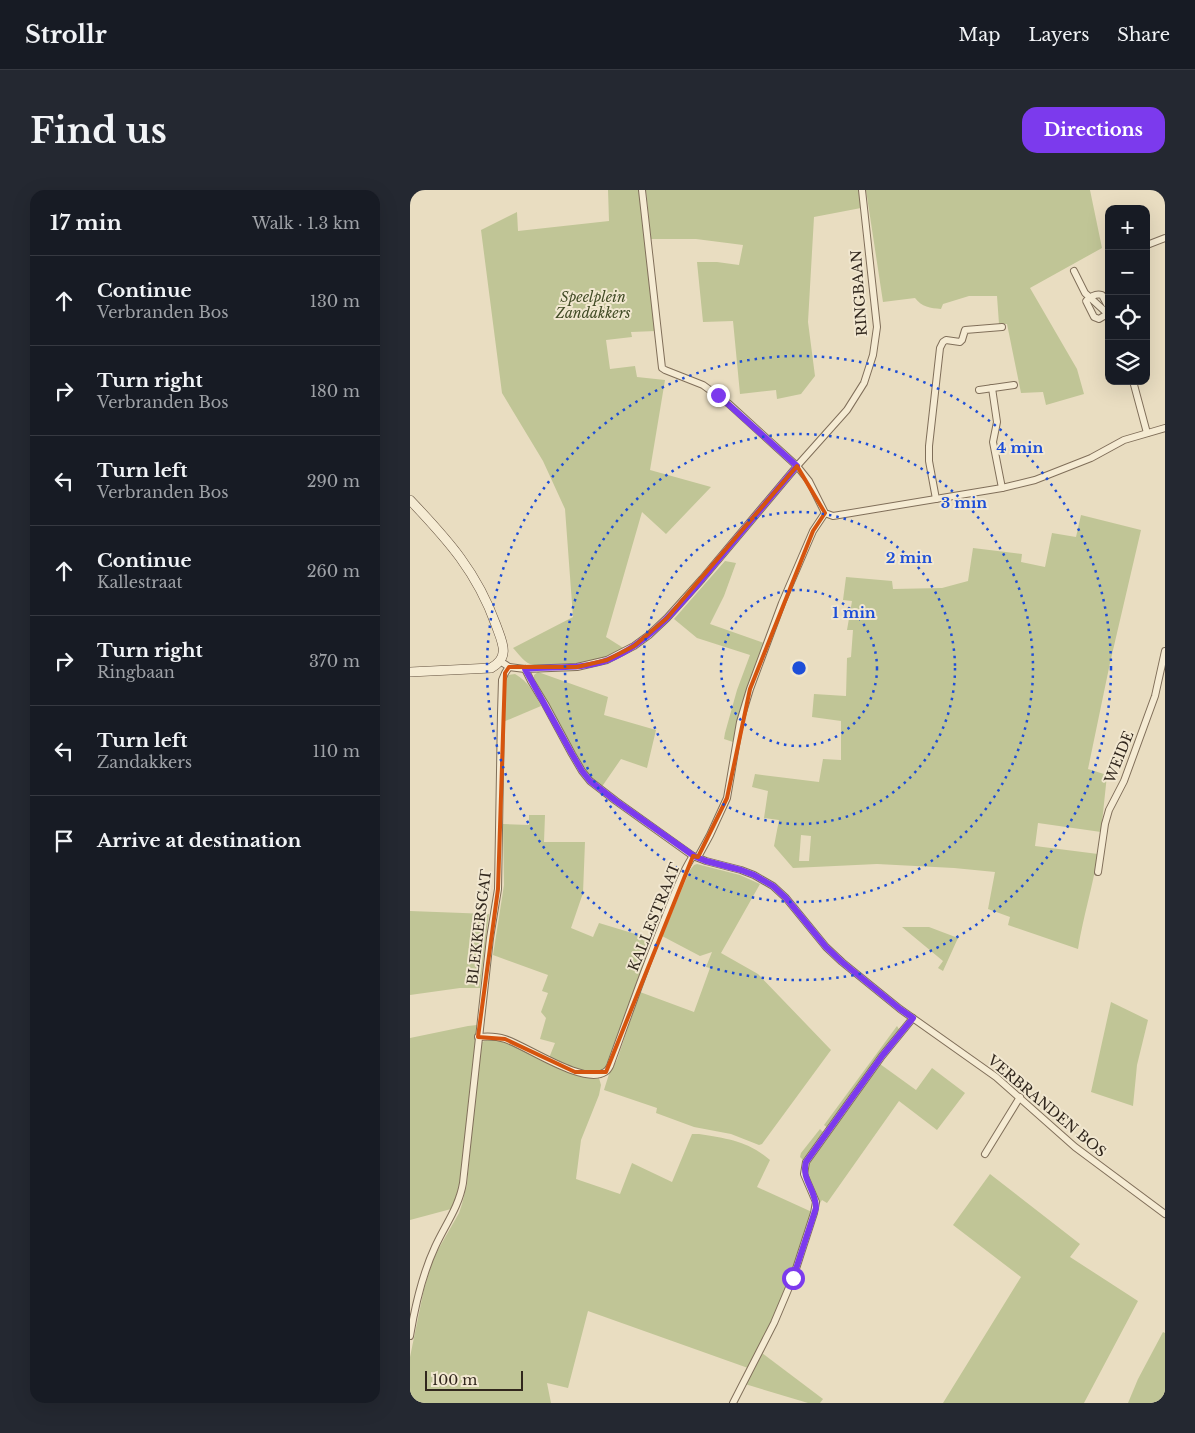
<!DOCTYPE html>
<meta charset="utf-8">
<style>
:root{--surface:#171b24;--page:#242831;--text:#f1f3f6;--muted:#9ea1a6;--line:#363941;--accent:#7c3aed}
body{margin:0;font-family:"Libre Baskerville",serif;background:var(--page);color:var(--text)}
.controls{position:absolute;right:15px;top:15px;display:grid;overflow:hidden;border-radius:10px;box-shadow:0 5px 20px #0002}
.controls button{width:45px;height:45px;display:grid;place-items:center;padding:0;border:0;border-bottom:1px solid var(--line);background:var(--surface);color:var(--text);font:25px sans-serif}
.scale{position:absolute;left:15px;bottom:12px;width:98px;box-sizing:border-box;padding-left:5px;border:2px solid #31271d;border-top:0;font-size:14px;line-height:18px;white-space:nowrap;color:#31271d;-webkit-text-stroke:4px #f1e7d0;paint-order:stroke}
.stop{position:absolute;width:15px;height:15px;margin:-11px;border:4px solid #7c3aed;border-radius:50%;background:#fff}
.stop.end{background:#7c3aed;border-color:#fff;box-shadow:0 1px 5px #0008}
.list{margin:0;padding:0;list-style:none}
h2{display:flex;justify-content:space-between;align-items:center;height:65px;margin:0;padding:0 20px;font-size:21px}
h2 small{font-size:16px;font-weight:400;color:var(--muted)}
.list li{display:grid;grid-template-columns:32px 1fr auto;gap:15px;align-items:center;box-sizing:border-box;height:90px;padding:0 20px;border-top:1px solid var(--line)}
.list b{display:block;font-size:19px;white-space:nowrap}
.list p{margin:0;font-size:16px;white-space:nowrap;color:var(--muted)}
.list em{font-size:16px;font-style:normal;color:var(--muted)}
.icon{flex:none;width:28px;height:28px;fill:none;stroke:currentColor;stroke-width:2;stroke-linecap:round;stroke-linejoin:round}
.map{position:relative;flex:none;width:755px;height:1213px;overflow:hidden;border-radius:15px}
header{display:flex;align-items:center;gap:30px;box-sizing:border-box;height:70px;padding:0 25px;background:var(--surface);border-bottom:1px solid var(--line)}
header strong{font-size:24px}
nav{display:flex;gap:28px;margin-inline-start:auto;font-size:18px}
.intro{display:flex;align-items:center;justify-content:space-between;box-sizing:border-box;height:120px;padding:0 30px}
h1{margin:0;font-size:35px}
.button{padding:12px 22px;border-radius:15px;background:var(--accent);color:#fff;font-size:18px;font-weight:700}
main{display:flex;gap:30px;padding:0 30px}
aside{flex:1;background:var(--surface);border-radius:15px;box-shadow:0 5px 20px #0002}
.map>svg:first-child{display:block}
.green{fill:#c0c596;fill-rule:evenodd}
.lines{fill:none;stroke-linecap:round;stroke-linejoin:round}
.street-casing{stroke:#806f5a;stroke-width:8}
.secondary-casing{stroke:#62503e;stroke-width:10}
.street{stroke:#f5ebd3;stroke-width:6}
.secondary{stroke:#f5ebd3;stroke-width:9}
.route{stroke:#7c3aed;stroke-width:6}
.marked{fill:none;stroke:#d6540e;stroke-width:4;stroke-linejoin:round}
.ring{fill:none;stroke:#1d4ed8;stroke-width:2.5;stroke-dasharray:2.5 5}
.labels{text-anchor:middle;stroke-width:4;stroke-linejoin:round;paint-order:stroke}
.street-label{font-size:14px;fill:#31271d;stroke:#f1e7d0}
.park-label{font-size:14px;font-style:italic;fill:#424c26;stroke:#f1e7d0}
.centre{fill:#1d4ed8;stroke:#f1e7d0;stroke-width:2.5}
.ring-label{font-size:15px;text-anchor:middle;font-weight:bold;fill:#1d4ed8;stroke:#f1e7d0;stroke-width:4;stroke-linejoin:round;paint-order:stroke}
</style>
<header>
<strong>Strollr</strong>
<nav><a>Map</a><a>Layers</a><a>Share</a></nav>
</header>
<div class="intro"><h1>Find us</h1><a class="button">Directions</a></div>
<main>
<aside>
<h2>17 min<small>Walk · 1.3 km</small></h2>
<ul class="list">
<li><svg class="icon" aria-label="ahead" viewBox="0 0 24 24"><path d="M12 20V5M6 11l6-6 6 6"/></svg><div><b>Continue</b><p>Verbranden Bos</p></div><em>130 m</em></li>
<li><svg class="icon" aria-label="right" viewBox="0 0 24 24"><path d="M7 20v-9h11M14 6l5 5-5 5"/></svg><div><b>Turn right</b><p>Verbranden Bos</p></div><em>180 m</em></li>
<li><svg class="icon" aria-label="left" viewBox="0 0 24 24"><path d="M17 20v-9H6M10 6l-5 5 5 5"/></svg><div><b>Turn left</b><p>Verbranden Bos</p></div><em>290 m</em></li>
<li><svg class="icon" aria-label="ahead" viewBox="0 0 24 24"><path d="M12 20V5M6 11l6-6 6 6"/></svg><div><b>Continue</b><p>Kallestraat</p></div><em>260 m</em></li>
<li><svg class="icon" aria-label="right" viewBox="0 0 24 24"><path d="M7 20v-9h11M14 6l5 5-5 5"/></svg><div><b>Turn right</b><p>Ringbaan</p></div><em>370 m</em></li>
<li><svg class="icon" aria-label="left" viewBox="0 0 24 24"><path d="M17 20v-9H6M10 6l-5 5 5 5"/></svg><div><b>Turn left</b><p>Zandakkers</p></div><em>110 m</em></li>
<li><svg class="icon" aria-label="arrive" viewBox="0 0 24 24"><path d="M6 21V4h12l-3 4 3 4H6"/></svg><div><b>Arrive at destination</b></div></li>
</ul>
</aside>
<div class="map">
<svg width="755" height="1213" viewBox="0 0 755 1213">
<rect width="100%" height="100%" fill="#e9ddc1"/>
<!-- green -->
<g class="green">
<path d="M198,0H230L246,141L221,142L222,147L196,150L200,179L225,176L227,187L255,190L240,280L301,297L256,344L232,322L196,447L215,459C189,471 167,475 139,475C133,475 126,476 120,474C113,471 108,463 103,458L163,427L155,319L133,271L92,203L71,40L107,22L108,41L199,31Z"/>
<polygon points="236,0 449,0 451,18 404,27 398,132 405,186 391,204 367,209 366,200 330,204 323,131 293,132 287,72 307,72 329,75 333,55 286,49 241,49"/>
<path d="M456,0H680L692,58L620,98L667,179L674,204L636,215L633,202L611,203L597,134H589L587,106H559L533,114L531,119C520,118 512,117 505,108L473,112Z"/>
<path d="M671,325L731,340L700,473L678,579L697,585L691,642L628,633L625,656L688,664C683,696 673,727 668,759L598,735L600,727L578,719L585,682L544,678L467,674L383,678L364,656L369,630L354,628L358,601L342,597L345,584L409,592L413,569L431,570V531L402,527L404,504L436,506L437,468L441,467L443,440H437L442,411L433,410L436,387L482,391L483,399L532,398L558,391L563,358L612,364L611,372L635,377L642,343L666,347ZM391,645L401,646L399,671H389Z"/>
<polygon points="315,371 326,373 314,406 300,434 354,453 349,469 335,503 323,552 314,549 315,543 327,500 340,465 287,448 264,429"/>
<polygon points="128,482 198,507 194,525 246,540 237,578 211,569 191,598 174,580 124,491 124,485"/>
<path d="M105,484C118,491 125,504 131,516L93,532L94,488L98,485Z"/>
<path d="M119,625H135L134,652H175L173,703L161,738L183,747L189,733L242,749L200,870C198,873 197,877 194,880C181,888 151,873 139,868L145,853L130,849L136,828L131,822L138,803L132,801L138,785L83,765L94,695L93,634L119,635Z"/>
<polygon points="287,674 330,685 350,694 311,763 348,784 421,860 352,954 349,955 321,944 284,937 246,923 247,918 194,900 199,884 207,870 230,802 284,822 300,778 296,777 302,762 290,766 252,746 280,680 284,675"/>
<polygon points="0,721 79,724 70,798 50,798 0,805"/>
<polygon points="492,737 519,737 548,748 533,781 528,778 533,771"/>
<polygon points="701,812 738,830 727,875 723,916 681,902"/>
<polygon points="67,835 50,990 45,1012 41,1019 0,1030 0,848 58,836"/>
<polygon points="487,836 490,841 418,938 414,935"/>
<path d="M79,849C92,849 105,856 116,861C139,873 161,887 189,888L191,895L189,905L171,950L166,989L210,1004L222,973L262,992L282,944H289C318,949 336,950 360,970L347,997L402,1022C385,1076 367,1129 338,1178L178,1121L158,1198L137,1193L141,1213H0V1167L14,1099L22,1072L29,1058L49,1023L52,1014L57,994L70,853Z"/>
<polygon points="470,874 506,900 522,878 555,903 527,940 489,911 417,1013 412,1010 408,1016 395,983 399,971"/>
<polygon points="410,939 414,943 394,971 390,967 391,963"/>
<polygon points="580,984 670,1054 660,1067 728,1111 674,1213 533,1213 611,1087 543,1035"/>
<polygon points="753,1142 755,1143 755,1213 718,1213 728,1189"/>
<polygon points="352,1163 413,1209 410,1213 398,1213 335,1194"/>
</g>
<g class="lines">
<!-- street casing -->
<g class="street-casing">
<g id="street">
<polyline points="232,0 252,178 255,180 293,195 319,214 387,276 399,291 415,323 423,326 592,298 625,290 681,268 714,250 755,238"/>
<polyline points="737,55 755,48"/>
<polyline points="664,81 675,103 699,125"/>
<path d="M699,118L692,105C686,103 681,106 676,111L684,127L689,129L699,123"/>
<polyline points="723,191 737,243"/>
<polyline points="582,198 587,232 583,252 592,298"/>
<polyline points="569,200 604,195"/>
<polyline points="526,309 519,271 519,256 530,158 533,152 536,150 550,152 552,150 555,140 592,137"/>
<polyline points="90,471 99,477 115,479 167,477 197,470 224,456 239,445 257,428 292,389 387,276 437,220 454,193 463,165 467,137 452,0"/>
<polyline points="115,479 121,491 135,514 162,564 172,581 180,591 206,611 283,666 296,671 331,680 344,685 363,696 376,708 416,757 432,772 490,819 586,887 665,957 755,1024"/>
<polyline points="288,667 300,645 317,608 330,532 340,499 372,413 403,341 415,323"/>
<polyline points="688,682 695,634 699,620 714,591 745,506 755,461"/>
<path d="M68,847C77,846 86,846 95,849C117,856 174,896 195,882C197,881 199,878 200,876C218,826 236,775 256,725C264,706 271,683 283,666"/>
<polyline points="575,964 610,907"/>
<path d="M0,1146C5,1116 12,1085 25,1057C35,1035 49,1017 53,993L80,748L88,699L91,523L92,490L95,483L99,477"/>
<polyline points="323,1213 364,1133 383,1088 404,1023 406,1012 394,984 396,972 472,866 503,828"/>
</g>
</g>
<!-- secondary casing -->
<g class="secondary-casing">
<path id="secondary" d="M0,310C38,350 67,382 86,435C92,452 101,467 81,478L0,482"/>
</g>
<!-- street -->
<use href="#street" class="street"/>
<!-- secondary -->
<use href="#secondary" class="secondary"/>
</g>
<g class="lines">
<!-- route -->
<path class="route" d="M308,205L387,276C363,305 338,334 314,363C282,401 244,452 198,470C171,480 143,476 115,479L162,564L172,581L180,591L206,611L284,666L296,671L331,680L344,685L363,696L376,708L416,757L432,772L490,819L503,828L472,866L396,972C391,989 406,1000 406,1018L383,1088"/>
</g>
<!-- marked area -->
<path class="marked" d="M387,276L415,323L403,341L340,499L317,608L288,667L283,666L196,882H165L95,849L68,847L88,699L95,483L99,477H167L197,470L224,456L257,428Z"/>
<!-- distance rings -->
<g class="ring">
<circle cx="389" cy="478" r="78"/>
<circle cx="389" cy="478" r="156"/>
<circle cx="389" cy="478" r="234"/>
<circle cx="389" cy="478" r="312"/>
</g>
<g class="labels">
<!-- street labels -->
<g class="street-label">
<text transform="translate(449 103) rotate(-94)" y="5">RINGBAAN</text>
<text transform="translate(709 567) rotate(-68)" y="5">WEIDE</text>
<text transform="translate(244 727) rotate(-68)" y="5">KALLESTRAAT</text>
<text transform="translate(69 737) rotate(-83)" y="5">BLEKKERSGAT</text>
<text transform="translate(637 916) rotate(40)" y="5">VERBRANDEN BOS</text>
</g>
<!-- park labels -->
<g class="park-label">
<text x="183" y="112">Speelplein<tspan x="183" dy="16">Zandakkers</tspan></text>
</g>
</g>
<circle cx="389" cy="478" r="8" class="centre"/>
<g class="ring-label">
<text x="610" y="263">4 min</text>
<text x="554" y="318">3 min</text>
<text x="499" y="373">2 min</text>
<text x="444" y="428">1 min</text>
</g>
</svg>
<div class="controls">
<button>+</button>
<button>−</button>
<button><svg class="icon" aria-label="locate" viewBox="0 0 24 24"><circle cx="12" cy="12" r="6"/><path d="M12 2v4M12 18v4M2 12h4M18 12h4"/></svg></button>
<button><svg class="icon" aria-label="layers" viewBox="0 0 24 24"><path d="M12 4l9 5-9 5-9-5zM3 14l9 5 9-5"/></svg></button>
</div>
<div class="scale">100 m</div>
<div class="stop" style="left:383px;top:1088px"></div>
<div class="stop end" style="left:308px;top:205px"></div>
</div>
</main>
